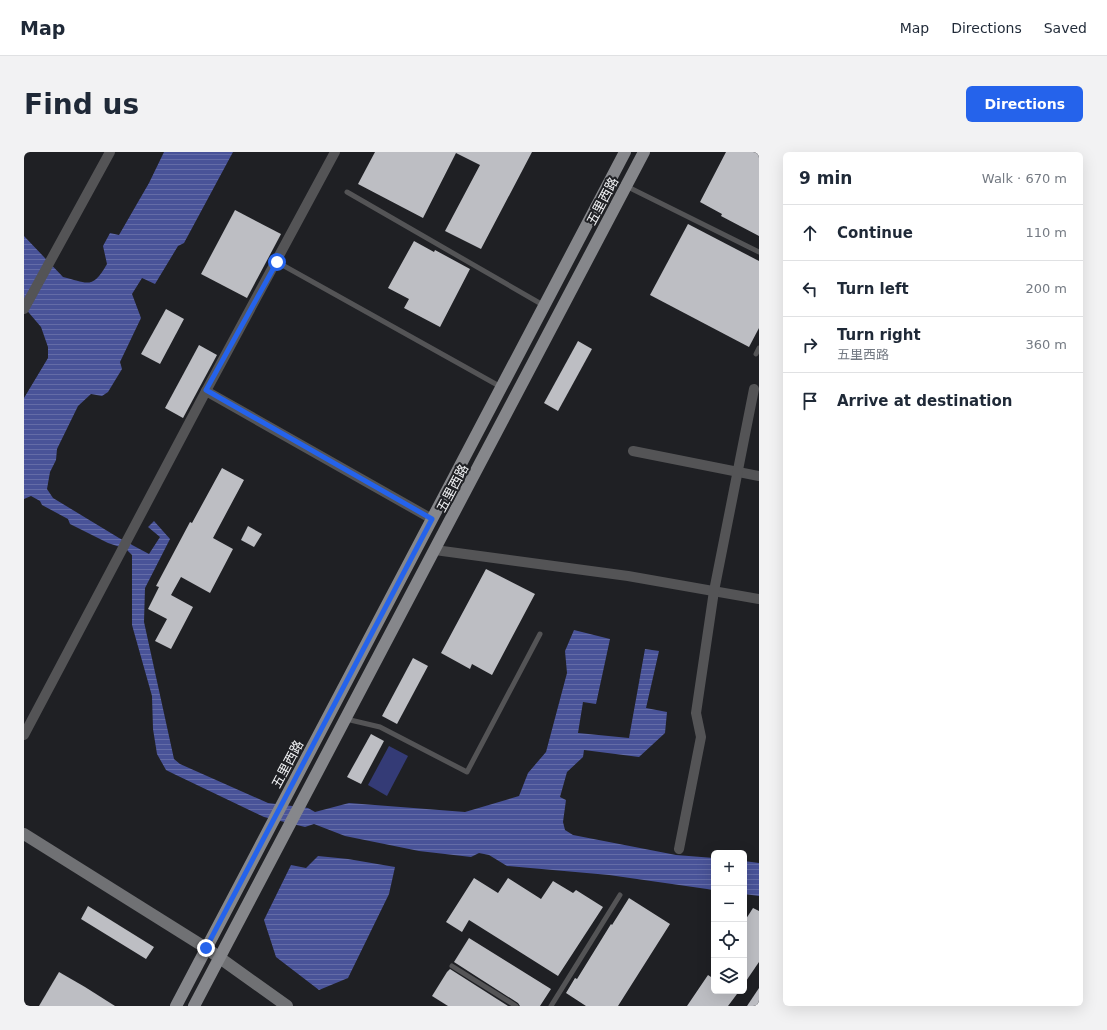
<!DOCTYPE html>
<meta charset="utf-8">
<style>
:root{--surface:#fff;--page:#f2f2f3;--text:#1f2937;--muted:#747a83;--line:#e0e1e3;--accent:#2563eb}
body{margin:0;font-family:"DejaVu Sans","Noto Sans SC",sans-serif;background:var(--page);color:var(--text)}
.controls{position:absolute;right:12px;bottom:12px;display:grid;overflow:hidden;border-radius:6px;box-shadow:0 4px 16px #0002}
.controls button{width:36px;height:36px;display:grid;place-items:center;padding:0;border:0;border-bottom:1px solid var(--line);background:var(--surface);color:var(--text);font:20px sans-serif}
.stop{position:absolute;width:12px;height:12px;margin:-9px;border:3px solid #2563eb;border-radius:50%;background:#fff}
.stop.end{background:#2563eb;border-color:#fff;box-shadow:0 1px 4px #0008}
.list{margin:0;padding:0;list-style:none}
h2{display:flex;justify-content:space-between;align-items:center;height:52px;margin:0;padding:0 16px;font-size:17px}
h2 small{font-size:13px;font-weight:400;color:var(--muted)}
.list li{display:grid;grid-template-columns:26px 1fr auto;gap:12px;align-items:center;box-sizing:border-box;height:56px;padding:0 16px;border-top:1px solid var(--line)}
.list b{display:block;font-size:15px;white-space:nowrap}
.list p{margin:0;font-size:13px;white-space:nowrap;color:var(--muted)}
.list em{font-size:13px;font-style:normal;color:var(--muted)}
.icon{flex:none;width:22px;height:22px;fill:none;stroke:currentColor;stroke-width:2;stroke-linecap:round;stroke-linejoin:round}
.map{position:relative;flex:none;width:735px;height:854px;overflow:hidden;border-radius:6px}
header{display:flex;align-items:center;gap:24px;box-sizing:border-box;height:56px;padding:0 20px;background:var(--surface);border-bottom:1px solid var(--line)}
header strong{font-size:19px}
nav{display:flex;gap:22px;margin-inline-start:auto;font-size:14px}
.intro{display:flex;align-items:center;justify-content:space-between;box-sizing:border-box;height:96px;padding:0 24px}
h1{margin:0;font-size:28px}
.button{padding:10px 18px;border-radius:6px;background:var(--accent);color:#fff;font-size:14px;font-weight:700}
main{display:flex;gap:24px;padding:0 24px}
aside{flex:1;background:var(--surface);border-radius:6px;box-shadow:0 4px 16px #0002}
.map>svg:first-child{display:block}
.green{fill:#343b76}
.water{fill:url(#water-rules)}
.building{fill:#bdbec3}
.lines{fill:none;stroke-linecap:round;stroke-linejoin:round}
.service{stroke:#545456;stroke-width:5}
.minor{stroke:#545456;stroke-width:10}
.secondary{stroke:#707174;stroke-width:12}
.primary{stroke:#86878b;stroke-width:12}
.route{stroke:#2563eb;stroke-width:5}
.labels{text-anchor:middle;stroke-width:4;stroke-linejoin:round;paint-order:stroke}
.street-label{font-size:13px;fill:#f3f4f6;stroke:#1f2024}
</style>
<header>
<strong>Map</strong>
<nav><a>Map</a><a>Directions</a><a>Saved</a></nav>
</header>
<div class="intro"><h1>Find us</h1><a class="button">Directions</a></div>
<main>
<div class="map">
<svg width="735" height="854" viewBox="0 0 735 854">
<defs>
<pattern id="water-rules" width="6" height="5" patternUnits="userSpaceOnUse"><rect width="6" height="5" fill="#495398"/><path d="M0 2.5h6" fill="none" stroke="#646ca7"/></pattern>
</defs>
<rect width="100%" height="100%" fill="#1f2024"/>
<!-- green -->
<polygon class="green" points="365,594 384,604 363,644 344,633"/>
<!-- water -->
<g class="water">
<path d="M140,0H209L160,91L154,94L131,132L118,126L108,142L117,166L96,210L98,217L84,240L78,244L67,242L54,254L33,297L32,308L26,320L23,337L29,346L95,386L125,402L136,385L124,375L130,369L146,387L121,436L120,470L150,607L156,612L244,651L284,656L291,660L325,651L441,660L495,644L504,621L522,600L543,521L541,499L550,478L586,487L572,552L559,550L554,581L605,586L621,497L635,499L622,556L643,560L641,581L615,605L560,598L559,605L543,620L536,645L542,648L539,670L541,678L549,683L652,703L690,706V738L585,723L483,714L465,703L455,701L447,705L395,699L321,684L290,672L281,675L240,665L150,622L142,618L133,602L129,577L128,544L108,473V403L102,397L84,391L46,372L44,367L18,353L16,349L7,344L0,347V246L24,206V195L17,175L0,155V84L39,125C64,131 68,138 83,112L79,94L86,81L95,83L125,31Z"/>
<polygon points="294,704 324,707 371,715 365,742 324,826 295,838 252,805 240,768 267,713 282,716"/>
<polygon points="720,709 735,711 735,744 720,742"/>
</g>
<!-- building -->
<g class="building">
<polygon points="351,0 508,0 457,97 421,79 456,13 432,1 399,66 334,32"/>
<polygon points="702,0 735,0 735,84 697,64 698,62 676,50"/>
<polygon points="211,58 257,82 223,146 177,122"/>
<polygon points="664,72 735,109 735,176 725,195 626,143"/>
<polygon points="390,89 410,100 411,98 446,117 416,175 380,156 385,147 364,136"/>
<polygon points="142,157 160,167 136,212 117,202"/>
<polygon points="554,189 568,197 534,259 520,251"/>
<polygon points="175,193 193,203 159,266 141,256"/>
<polygon points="198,316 220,328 189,386 209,397 186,441 157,425 147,443 169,455 147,497 131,489 143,467 124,457 135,435 132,434 166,370 168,371"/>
<polygon points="224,374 238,382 230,395 217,388"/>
<polygon points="462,417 511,442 468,523 448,512 446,517 417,501"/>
<polygon points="389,506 404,514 373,572 358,564"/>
<polygon points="347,582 360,589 337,632 323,625"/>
<polygon points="450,726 474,741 484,726 517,747 529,729 549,741 552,738 579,755 534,824 445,768 438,780 422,770"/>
<polygon points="605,746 646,772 594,854 562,854 542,841 551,826 553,827 587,772 588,773"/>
<polygon points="64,754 130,795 122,807 57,767"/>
<polygon points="729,756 735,759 735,810 720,832 720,770"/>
<polygon points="445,786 527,837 516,854 496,854 494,851 430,810"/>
<polygon points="426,817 484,854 424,854 408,844 423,820"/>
<polygon points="35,820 61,835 91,854 15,854"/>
<polygon points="684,823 690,827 690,839 709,839 713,842 704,854 663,854"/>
<polygon points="735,836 735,854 723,854"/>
</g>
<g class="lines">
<!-- service -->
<g class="service">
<polyline points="602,34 735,100"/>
<polyline points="323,40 519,153"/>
<polyline points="253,110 477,235"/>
<polyline points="732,202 735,196"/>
<polyline points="322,567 356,575 443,620 516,482"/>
<polyline points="428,814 492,854"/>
<polyline points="527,854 596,743"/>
</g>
<!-- minor -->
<g class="minor">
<polyline points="0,157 86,0"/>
<polyline points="182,239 408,367"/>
<polyline points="609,299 735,324"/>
<polyline points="411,398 604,424 735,447"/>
<polyline points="0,583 182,239 311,0"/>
<polyline points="655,697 677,585 672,561 690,439 730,237"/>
</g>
<!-- secondary -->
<polyline class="secondary" points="0,682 182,796 263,854"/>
<!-- primary -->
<g class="primary">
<polyline points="152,854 601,0"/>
<polyline points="170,854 620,0"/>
</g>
</g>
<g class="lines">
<!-- route -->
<polyline class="route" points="182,796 408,367 182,238 253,110"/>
</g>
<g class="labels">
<!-- street labels -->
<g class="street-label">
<text transform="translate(578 49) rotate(-62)" y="5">五里西路</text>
<text transform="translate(428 336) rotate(-62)" y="5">五里西路</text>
<text transform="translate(263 612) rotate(-62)" y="5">五里西路</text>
</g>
</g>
</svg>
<div class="controls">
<button>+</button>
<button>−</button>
<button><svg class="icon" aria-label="locate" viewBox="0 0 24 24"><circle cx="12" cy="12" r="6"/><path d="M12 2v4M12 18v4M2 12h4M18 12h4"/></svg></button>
<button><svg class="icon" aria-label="layers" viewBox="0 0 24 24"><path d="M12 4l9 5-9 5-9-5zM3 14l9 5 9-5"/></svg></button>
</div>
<div class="stop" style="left:253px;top:110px"></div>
<div class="stop end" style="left:182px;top:796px"></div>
</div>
<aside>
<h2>9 min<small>Walk · 670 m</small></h2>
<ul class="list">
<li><svg class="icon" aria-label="ahead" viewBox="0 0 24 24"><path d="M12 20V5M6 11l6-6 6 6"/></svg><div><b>Continue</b></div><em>110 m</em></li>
<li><svg class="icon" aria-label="left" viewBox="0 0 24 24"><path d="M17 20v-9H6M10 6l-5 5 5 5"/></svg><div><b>Turn left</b></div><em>200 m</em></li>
<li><svg class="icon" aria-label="right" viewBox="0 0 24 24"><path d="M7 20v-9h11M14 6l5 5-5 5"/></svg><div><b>Turn right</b><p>五里西路</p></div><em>360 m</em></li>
<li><svg class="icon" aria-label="arrive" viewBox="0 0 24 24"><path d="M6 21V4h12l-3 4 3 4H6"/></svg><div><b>Arrive at destination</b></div></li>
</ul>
</aside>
</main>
